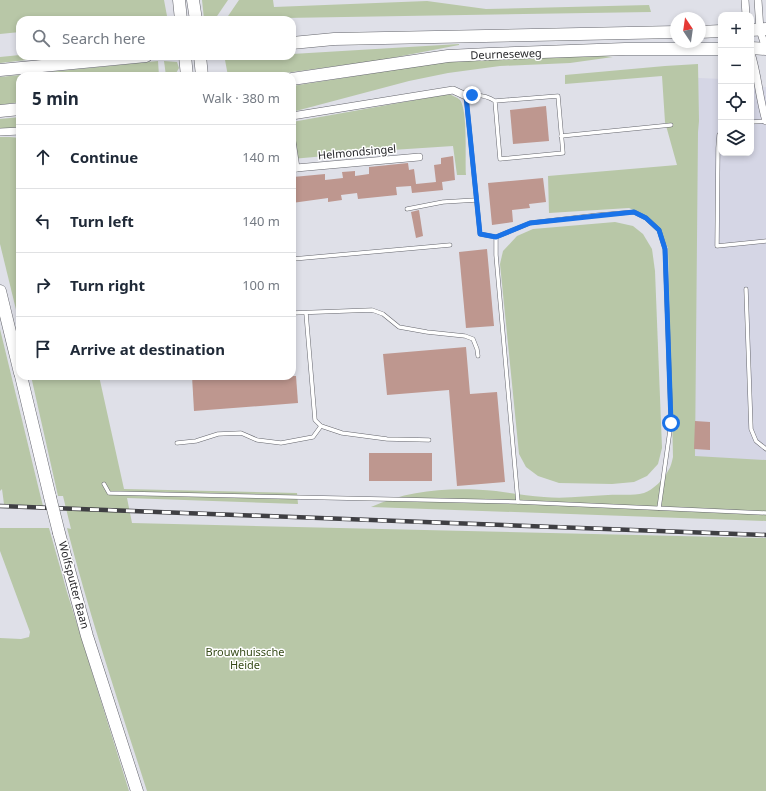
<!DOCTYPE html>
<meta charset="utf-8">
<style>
:root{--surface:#fff;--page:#f6f6f7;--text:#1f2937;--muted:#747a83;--line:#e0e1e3}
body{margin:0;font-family:"Noto Sans",sans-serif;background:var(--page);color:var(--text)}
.controls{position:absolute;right:12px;top:12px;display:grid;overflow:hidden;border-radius:8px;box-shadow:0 2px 6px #0003}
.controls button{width:36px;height:36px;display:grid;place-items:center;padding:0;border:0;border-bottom:1px solid var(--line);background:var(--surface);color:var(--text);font:20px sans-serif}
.compass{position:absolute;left:670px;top:12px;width:36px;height:36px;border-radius:50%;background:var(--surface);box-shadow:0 2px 6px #0003;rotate:347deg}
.stop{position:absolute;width:12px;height:12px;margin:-9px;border:3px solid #1a73e8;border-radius:50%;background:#fff}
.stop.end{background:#1a73e8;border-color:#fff;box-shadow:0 1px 4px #0008}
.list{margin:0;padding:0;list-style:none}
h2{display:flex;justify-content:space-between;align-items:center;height:52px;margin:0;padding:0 16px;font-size:17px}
h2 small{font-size:13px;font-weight:400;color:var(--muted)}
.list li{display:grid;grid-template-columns:26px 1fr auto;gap:12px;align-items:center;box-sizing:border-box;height:64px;padding:0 16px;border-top:1px solid var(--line)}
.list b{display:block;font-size:15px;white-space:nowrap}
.list em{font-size:13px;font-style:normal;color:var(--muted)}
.icon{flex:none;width:22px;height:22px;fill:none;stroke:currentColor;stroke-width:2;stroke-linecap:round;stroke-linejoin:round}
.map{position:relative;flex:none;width:766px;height:791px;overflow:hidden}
.search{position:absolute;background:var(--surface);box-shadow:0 2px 6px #0003;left:16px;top:16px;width:280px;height:44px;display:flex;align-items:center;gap:10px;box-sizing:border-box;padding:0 14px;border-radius:12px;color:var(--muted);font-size:15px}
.panel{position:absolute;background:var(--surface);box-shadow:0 2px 6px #0003;left:16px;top:72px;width:280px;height:308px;border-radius:12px}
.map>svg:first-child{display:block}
.built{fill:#d5d6e5}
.green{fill:#b8c7a7}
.building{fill:#be978f}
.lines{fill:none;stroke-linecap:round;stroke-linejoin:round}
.service-casing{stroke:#65666d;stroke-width:4.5}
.minor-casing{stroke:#65666d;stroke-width:8}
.primary-casing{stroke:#65666d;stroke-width:13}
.service{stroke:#fff;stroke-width:3.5}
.minor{stroke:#fff;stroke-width:7}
.primary{stroke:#fff;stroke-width:12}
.rail-casing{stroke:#3f3f43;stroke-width:4.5}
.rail{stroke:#fff;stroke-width:3;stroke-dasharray:9;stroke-linecap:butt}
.primary-bridge-casing{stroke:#65666d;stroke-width:13;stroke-linecap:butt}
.primary-bridge{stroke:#fff;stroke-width:12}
.route{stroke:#1a73e8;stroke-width:5}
.labels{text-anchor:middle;stroke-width:3;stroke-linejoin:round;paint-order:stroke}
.street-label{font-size:11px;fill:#27272a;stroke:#fff}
.park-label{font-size:11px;fill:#374b19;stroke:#fff}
</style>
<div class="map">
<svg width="766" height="791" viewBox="0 0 766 791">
<rect width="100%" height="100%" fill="#dfe0e8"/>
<!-- built -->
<polygon class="built" points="679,77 721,79 721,153 751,153 751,89 766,87 766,508 681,505"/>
<!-- green -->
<g class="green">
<polygon points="0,0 164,0 167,16 127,20 20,20 20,32 0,34"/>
<polygon points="202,0 228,0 215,19 204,19"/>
<polygon points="239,0 273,0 274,7 427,1 486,9 649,5 651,12 226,19"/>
<polygon points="459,44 459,45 381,60 263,76 228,76 225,60 266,56 292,56 292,54"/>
<polygon points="20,55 20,56 62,56 0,63 0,57"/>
<polygon points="603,56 613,57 570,63 500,66 448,73 409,81 292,112 292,86 445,62 494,59"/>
<polygon points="158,61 159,76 20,76 20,102 0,105 0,77"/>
<polygon points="164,61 177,62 179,68 175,75 166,76"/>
<path d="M698,64L699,121L698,132L695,456L766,460V521L371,507C411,489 453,487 496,491C512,493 528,496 544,497C565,499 586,496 608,495C620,494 632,496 644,493C653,490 664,479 668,471C671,467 672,461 673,457L668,248C657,226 652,218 629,208L549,213L548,176L677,165L665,122L662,76L565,84V75L665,66Z"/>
<path d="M449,94C453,96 457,97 460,100C468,110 465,160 466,175H457L453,146L392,150L292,159V122Z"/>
<polygon points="20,117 20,128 0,129 0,119"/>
<polygon points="0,137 10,137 20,138 20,326 0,244"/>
<polygon points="615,222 633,226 643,234 652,249 655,271 662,448 658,464 647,476 634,482 612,484 559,483 538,476 526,467 519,454 500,264 503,251 517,236 533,229"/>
<polygon points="0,329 39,490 43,506 4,504 2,489 0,491"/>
<path d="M31,376H99L124,489L297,493L298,504L127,498L132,523L766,538V791H147C119,704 90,617 67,528L71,529L63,496H58Z"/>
<polygon points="0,528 49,528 67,592 129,791 0,791 0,638 21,639 29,637 30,632 0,551"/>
</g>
<!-- building -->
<g class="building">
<polygon points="546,106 549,141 513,144 510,110"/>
<polygon points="453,156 455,180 442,182 443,190 412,193 411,186 396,187 397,195 358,199 357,193 341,195 342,200 328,202 328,198 292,203 293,177 325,174 325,180 343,178 342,172 355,171 355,176 369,174 369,167 408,163 409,170 414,169 416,184 436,182 434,165 441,164 441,158"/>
<polygon points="543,178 546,202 529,204 530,208 512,210 513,222 492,225 488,183"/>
<polygon points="419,210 423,236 416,238 411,212"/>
<polygon points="487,249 494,326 466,328 459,252"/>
<polygon points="466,347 470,394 497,392 505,482 457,486 449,390 387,395 383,354"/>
<polygon points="192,376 296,376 298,403 194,411"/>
<polygon points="695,421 710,422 710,450 694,449"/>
<rect x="369" y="453" width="63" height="28"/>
</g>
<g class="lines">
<!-- service casing -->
<g class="service-casing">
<g id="service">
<polyline points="751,122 766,121"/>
<polyline points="721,132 719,135 718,148 717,246 766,241"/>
<polyline points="561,136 671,125"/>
<polyline points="407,209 443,202 476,200"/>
<polyline points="496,237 530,223 598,215 634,212 646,218 659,230 665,249 671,423 659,508"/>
<polyline points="292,248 293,259 450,245"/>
<polyline points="746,289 751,429 756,441 766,449"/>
<polyline points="292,313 372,310 383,314 399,327 427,332 465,336 473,339 477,349 478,356"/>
<polyline points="306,313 315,420 321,426 342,433 387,439 429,440"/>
<polyline points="177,443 196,441 218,434 241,433 257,440 281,443 313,437 321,426"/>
<path d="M104,484L109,493L518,502L496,255V237L480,234L466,96C477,94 486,95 495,101L558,96L563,153L500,159L495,101"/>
<polyline points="518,502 766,513"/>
</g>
</g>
<!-- minor casing -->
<g class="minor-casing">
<g id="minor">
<polyline points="745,0 746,15"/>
<polyline points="758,0 760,30 766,49"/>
<path d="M751,53C758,75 759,98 766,121"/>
<polyline points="292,116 453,90 466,96"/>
<polyline points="0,132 20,131"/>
<polyline points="292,141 296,168 292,169"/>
<polyline points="296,168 419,157"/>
</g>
</g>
<!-- primary casing -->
<g class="primary-casing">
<g id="primary">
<polyline points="179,0 181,20"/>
<polyline points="193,0 196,20"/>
<polyline points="751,30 766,29"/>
<polyline points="700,32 721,31"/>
<polyline points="292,43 334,39 676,32"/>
<polyline points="751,48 766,49"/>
<polyline points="185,56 187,76"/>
<polyline points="200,56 202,76"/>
<polyline points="0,70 146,56"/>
<polyline points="292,79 448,56 489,54 625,49 721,49"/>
<polyline points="0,111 20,109"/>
<polyline points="0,291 20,373"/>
<polyline points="21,376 50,497"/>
<polyline points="59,533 87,636 137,791"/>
</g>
</g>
<!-- service -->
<use href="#service" class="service"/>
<!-- minor -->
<use href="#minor" class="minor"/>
<!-- primary -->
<use href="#primary" class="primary"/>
<!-- rail casing -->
<g class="rail-casing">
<polyline id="rail" points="0,506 766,535"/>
</g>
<!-- rail -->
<use href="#rail" class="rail"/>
<!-- primary-bridge casing -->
<g class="primary-bridge-casing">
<polyline id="primary-bridge" points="50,497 59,533"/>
</g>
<!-- primary-bridge -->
<use href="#primary-bridge" class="primary-bridge"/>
</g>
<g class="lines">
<!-- route -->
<polyline class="route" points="472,95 466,96 480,234 496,237 530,223 634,212 646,218 659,230 665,249 671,423"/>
</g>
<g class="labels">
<!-- street labels -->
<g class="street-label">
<text transform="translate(506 54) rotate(-2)" y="4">Deurneseweg</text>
<text transform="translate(357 152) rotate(-5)" y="4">Helmondsingel</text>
<text transform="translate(74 585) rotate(75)" y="4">Wolfsputter Baan</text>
</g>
<!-- park labels -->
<g class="park-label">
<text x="245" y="656">Brouwhuissche<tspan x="245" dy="13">Heide</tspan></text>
</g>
</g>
</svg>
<div class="controls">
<button>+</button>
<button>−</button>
<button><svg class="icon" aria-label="locate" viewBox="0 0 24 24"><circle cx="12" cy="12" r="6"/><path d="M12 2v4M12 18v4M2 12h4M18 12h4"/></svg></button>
<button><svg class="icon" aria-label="layers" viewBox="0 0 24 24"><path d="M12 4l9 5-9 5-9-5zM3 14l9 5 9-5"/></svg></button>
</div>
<svg class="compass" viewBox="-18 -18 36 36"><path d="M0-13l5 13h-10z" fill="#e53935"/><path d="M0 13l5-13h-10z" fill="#747a83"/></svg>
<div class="stop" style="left:671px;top:423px"></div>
<div class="stop end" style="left:472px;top:95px"></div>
<div class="search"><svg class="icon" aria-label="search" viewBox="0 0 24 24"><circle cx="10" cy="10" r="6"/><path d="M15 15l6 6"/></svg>Search here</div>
<section class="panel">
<h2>5 min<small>Walk · 380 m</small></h2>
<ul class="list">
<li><svg class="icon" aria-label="ahead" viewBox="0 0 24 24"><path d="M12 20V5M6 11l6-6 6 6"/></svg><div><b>Continue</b></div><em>140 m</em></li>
<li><svg class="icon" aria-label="left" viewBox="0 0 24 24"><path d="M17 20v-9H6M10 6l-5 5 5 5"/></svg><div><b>Turn left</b></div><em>140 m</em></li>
<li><svg class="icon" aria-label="right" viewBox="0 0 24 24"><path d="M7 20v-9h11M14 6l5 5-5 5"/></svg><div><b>Turn right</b></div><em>100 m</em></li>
<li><svg class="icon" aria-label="arrive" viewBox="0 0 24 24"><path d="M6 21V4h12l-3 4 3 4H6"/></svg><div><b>Arrive at destination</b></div></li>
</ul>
</section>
</div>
